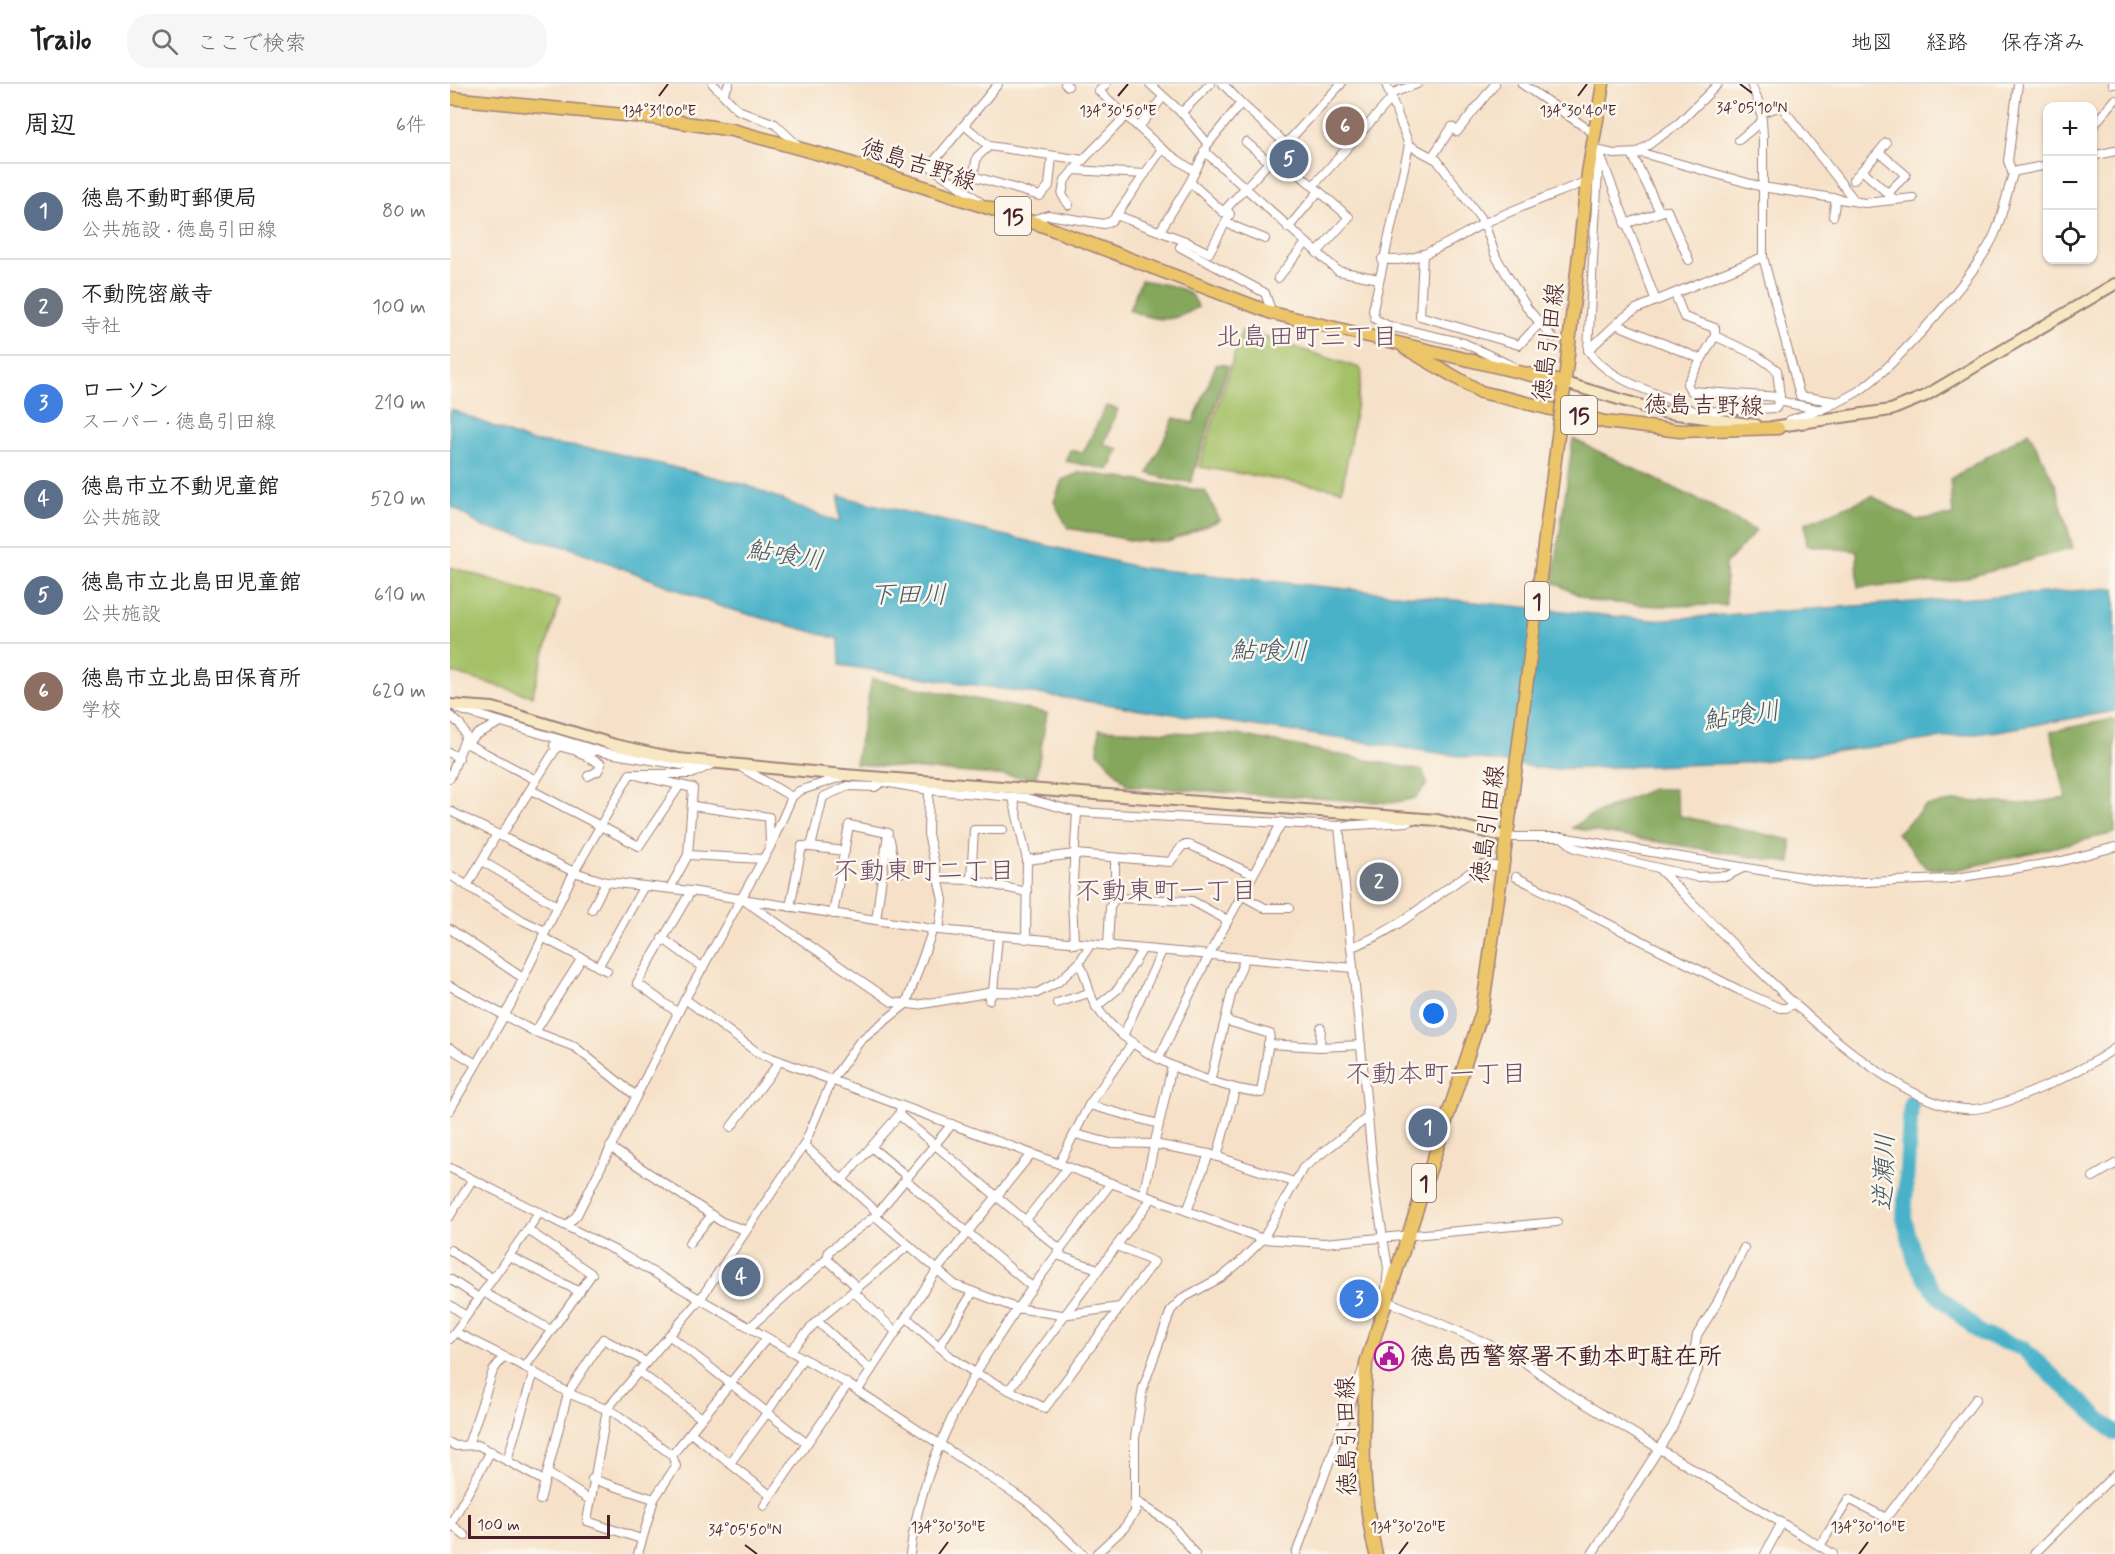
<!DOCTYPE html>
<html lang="ja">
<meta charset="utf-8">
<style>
:root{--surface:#fff;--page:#f6f6f6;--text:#202124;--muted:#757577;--line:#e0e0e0;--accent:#1a73e8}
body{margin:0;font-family:Mynerve,"Klee One",sans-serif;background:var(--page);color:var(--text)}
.controls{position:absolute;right:18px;top:18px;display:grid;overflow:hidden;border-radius:12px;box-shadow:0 2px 4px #0004}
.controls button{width:54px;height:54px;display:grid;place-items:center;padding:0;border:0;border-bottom:2px solid var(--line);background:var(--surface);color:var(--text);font:30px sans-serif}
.scale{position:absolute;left:18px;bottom:15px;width:142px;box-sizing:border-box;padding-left:6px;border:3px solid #4a1f2b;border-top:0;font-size:16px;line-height:21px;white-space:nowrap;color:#4a1f2b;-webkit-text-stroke:4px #fbf7ec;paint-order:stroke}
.you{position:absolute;left:984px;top:930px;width:21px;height:21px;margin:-15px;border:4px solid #fff;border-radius:50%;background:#1a73e8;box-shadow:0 0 0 9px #1a73e833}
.badge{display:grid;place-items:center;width:39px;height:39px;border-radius:50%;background:var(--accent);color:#fff;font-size:20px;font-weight:700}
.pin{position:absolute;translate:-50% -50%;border:3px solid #fff;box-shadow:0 2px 6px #0006}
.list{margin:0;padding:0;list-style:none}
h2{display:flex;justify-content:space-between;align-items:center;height:78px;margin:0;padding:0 24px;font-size:26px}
h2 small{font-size:20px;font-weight:400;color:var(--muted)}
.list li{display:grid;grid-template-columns:39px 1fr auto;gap:18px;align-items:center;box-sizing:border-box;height:96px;padding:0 24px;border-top:2px solid var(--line)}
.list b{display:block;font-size:22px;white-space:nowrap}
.list p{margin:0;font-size:20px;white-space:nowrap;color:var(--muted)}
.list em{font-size:20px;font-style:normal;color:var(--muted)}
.icon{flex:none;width:33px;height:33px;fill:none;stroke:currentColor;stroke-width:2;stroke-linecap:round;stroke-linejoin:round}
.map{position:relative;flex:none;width:1665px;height:1470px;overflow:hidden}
header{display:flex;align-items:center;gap:36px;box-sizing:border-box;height:84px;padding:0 30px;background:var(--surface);border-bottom:2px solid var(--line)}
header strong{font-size:28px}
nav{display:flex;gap:33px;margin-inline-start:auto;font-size:21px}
.search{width:420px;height:54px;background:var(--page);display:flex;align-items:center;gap:15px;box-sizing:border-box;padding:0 21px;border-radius:24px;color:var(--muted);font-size:22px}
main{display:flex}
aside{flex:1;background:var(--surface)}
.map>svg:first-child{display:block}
.green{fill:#a5c168;stroke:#78704a;stroke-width:1.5}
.forest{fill:#84a75c;stroke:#676344;stroke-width:1.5}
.water{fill:#4ab2c9;stroke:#4a687a;stroke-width:1.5}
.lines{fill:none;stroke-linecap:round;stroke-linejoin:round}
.river{stroke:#4ab2c9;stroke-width:16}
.street-casing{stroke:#a0807a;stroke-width:10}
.secondary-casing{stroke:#a0807a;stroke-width:14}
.primary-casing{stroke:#a0807a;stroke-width:15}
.street{stroke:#fff;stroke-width:8}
.secondary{stroke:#f7e8c3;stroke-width:10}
.primary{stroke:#ecc569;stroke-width:12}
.primary-bridge-casing{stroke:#a0807a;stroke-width:15;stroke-linecap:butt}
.primary-bridge{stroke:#ecc569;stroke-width:12}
.ticks{fill:none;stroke:#4a1f2b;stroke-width:2}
.labels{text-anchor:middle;stroke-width:5;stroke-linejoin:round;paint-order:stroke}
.shield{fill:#fbf7ec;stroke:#7f6065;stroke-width:1.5}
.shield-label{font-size:22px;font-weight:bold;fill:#4a1f2b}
.street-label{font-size:24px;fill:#4a1f2b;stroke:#fbf7ec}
.poi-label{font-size:24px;font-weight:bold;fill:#4a1f2b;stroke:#fbf7ec;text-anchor:start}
.neighbourhood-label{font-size:26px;fill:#714e6c;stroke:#fbf7ec}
.water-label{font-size:26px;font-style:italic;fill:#4a5a6a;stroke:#fbf7ec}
.ticks-label{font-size:15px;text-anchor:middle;fill:#4a1f2b;stroke:#fbf7ec;stroke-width:5;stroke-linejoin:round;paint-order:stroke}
</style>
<header>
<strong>Trailo</strong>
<div class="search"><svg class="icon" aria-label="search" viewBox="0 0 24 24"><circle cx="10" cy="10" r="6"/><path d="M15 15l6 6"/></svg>ここで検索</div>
<nav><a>地図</a><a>経路</a><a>保存済み</a></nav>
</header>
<main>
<aside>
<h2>周辺<small>6件</small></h2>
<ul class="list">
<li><span class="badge" style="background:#5c6f8a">1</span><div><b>徳島不動町郵便局</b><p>公共施設 · 徳島引田線</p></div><em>80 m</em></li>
<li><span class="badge" style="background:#6b7280">2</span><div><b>不動院密厳寺</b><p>寺社</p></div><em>100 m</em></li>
<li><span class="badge" style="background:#3f7fe0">3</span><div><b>ローソン</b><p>スーパー · 徳島引田線</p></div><em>210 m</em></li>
<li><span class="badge" style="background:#5c6f8a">4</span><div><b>徳島市立不動児童館</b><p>公共施設</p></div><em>520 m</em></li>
<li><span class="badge" style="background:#5c6f8a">5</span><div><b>徳島市立北島田児童館</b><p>公共施設</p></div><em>610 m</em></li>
<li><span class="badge" style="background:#8d6e63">6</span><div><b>徳島市立北島田保育所</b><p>学校</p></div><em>620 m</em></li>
</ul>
</aside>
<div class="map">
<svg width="1665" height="1470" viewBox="0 0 1665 1470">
<rect width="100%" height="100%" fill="#fbf7ec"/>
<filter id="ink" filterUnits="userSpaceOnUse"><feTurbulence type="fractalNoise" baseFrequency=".0167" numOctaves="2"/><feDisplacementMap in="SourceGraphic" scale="12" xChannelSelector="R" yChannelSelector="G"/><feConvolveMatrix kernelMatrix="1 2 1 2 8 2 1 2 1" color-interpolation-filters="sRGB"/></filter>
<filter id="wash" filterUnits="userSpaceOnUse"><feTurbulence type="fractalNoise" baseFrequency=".008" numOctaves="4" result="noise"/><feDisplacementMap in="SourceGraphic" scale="24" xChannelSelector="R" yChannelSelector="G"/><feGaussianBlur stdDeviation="1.35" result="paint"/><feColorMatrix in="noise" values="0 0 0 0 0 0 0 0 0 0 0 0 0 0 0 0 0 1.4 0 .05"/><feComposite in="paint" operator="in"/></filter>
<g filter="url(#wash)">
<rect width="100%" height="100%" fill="#f6e1c8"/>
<!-- green -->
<g class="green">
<polygon points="792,246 910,284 912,289 892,406 749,383"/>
<polygon points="0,483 110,516 82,612 0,588"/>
</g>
<!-- forest -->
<g class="forest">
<path d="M691,196C710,200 743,201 748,223C722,239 708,238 679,226Z"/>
<polygon points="771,280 778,282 741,398 720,396 698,389 724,334 743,339 766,281"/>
<polygon points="656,322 668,325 654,360 669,366 659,386 615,377 620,366 633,369"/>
<polygon points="1579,348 1606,402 1623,464 1504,497 1408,503 1407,467 1357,461 1355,439 1422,412 1466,436 1503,431 1500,395"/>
<polygon points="1123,355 1261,422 1306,447 1275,481 1276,521 1207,522 1140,517 1103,498"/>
<polygon points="631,388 755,407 770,436 718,458 685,457 618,444 604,418 612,396"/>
<polygon points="422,595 597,629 586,694 405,680"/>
<polygon points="1665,635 1665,749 1506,786 1476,784 1447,749 1476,722 1508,717 1573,720 1616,714 1601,647"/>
<polygon points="649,645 790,651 973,687 977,700 966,714 941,719 678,702 648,668"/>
<polygon points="1202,705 1224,705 1230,732 1341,756 1341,779 1122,744 1138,733"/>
</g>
<!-- water -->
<polygon class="water" points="0,325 79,357 152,366 296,401 389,439 389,412 691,484 1201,536 1665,504 1665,627 1548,647 1294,679 1098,685 390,581 389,555 272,523 121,464 33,443 0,421"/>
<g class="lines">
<!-- river -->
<polyline class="river" points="1461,1019 1454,1134 1466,1180 1486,1209 1531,1250 1572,1264 1665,1349"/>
</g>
</g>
<g filter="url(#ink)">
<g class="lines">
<!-- street casing -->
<g class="street-casing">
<g id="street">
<polyline points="263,0 288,26 325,40 347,61"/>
<polyline points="615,0 618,2"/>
<polyline points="700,0 733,30 758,60 791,19 773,0"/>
<polyline points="936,0 959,61 923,226 925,235 939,242 1014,259 1064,283"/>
<polyline points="1072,0 1145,50"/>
<polyline points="1301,0 1311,24 1313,51 1313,173 1350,312 1388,318"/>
<polyline points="1568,0 1558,77 1562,88 1598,81"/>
<polyline points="1663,0 1665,0"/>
<polyline points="273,10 279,0"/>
<polyline points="940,10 967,0"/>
<polyline points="791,19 835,59"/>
<polyline points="731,29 760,0"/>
<polyline points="1311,29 1331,22 1405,117"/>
<polyline points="514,41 539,62 633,76 615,96 612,111 619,121"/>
<polyline points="689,43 713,13"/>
<polyline points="1642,43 1665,16"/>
<polyline points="1289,56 1312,37"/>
<polyline points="796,58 818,77"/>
<polyline points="959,61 987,76 1034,139 1046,173 1078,225 1103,254"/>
<polyline points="539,62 527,73 523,92 590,112 599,102 602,72"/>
<polyline points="712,65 744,87"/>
<polyline points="1146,66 1164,70 1192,69 1312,103 1415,119 1463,114"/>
<polyline points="754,67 888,187 929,195"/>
<path d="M1149,68L1138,266C1163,303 1219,309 1254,333"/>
<polyline points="1429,68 1436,59"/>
<polyline points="825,69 863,102"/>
<polyline points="1187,69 1229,39 1268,0"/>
<polyline points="1182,70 1210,128"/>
<polyline points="1642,72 1665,67"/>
<polyline points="982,73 1002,43 1007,48 1045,0"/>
<polyline points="1151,73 1206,217"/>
<polyline points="633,76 676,32"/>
<polyline points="623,86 695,90"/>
<polyline points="1403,96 1412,86"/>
<polyline points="740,98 773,128 891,0"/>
<polyline points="1438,109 1456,91 1429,68 1412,86 1445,116"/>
<path d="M533,121C517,105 498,96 480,82L548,0"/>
<polyline points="666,131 735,157 730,163 815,209 822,229"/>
<polyline points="1383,132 1386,114"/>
<polyline points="579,137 598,131 654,140 663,136 712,65 649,7 656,0"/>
<polyline points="776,139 815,155"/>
<polyline points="1175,140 1217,126 1239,176"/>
<polyline points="838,144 869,107"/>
<polyline points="710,147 740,98 756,65"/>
<polyline points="735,157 759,169 780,130 776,125"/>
<polyline points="867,169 899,133 863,102 942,14"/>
<polyline points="973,170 970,232 1069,261 1090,239"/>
<path d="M932,175C968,182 1004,154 1035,139C1068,123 1103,111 1137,97"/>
<polyline points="828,194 856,159"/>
<polyline points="1225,210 1234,233 1265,244 1265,252 1237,300 1241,307 1330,313 1326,324 1248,328"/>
<polyline points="1168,241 1251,275"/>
<polyline points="1265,252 1306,271 1327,286 1330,313"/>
<path d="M1138,266C1154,253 1170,234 1186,225L1313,173"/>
<polyline points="1329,317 1371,326"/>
<path d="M1340,336C1364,329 1385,321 1407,308C1442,286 1531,186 1546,147C1553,129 1557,109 1563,90"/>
<polyline points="8,625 152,668 244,683 255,680"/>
<polyline points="0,632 10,640 16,652 0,694"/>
<polyline points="51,638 27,650 16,659 86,696"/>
<polyline points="104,661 127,667 142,668"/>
<polyline points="128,668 151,680 148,687 138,692"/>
<polyline points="0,669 9,674"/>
<polyline points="289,682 342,713"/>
<polyline points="190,692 243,704 238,771 220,804"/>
<polyline points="428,697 479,706 576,714 627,728 889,742 958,738"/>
<polyline points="81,706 189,762 230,701"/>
<polyline points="479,706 478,750 493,816 489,846"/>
<polyline points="563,714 577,776 576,855"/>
<polyline points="243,722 319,733 320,759"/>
<polyline points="0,727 124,788 156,798 241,807 489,846 903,884"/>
<polyline points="889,742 925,1104 938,1184 935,1216 1066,1272 1114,1307 1383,1470"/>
<polyline points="51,752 107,663"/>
<polyline points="1056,753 1111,753 1387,799 1500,795 1612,777 1665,763"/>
<polyline points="1113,754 1125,764 1246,793 1277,792 1293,784"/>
<polyline points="440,756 443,772 451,789"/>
<polyline points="361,763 373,713 398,702 425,703 431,699"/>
<polyline points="238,771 313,775"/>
<polyline points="577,776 625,770 720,778 733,761 740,761 802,790"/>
<polyline points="32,777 107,822"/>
<path d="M1208,784C1275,850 1423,1018 1515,1025C1550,1028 1636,985 1665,964"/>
<polyline points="0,791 72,836 95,847"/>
<polyline points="1066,793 1289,906 1330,924 1336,924 1345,919"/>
<polyline points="489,795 521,796 577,808"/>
<polyline points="521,796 524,746 553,746"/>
<polyline points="17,802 47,750"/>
<polyline points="791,811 815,824 839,824"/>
<polyline points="665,814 742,817 777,836"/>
<polyline points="295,817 442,918 467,921 543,908 587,909 608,898 629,879 640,861"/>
<polyline points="340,823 352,762 395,767"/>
<polyline points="142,825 156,798"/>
<polyline points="383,830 399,741 438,749 426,836"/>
<polyline points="0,845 73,894"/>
<polyline points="92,853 157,887"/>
<polyline points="212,854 253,884"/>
<polyline points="624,860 622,813 627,728"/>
<polyline points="658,863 660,823 665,814 665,776"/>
<path d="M901,863C950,847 988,807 1032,781L1045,782"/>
<path d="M629,879C638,893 637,908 646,922C677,970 756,1001 811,1009L820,950L777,937"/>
<polyline points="148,883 194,802"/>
<polyline points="0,902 85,948 125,963 186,1012"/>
<polyline points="235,915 308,969 813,1155 874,1159 1107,1138"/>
<polyline points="539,916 543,908 548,852"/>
<polyline points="607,919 639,909"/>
<polyline points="646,923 668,905 692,866"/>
<polyline points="228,929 187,899 241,807"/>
<polyline points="85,948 132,874"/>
<polyline points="673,952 712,867"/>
<polyline points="818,960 870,963 911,961"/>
<polyline points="870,963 871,944"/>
<polyline points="0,964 26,980"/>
<polyline points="709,974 759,871 832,738"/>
<polyline points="760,998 782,907 795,874"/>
<polyline points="639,1021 709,1040"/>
<polyline points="0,1026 61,920 124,788 180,690 241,690 265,679"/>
<polyline points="449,1031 611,1166"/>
<polyline points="281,1043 330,977"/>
<polyline points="625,1050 660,1059 704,1060 759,1070 844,1098"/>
<polyline points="354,1061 428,1129"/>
<polyline points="160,1063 272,1138 295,1146"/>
<polyline points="421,1063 458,1093"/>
<polyline points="767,1073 785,1006"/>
<polyline points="609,1080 639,1021 683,958"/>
<polyline points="0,1084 166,1167 398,1300 579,1419 633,1470"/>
<polyline points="1643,1093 1665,1080"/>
<polyline points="392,1096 449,1031 450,1026"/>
<polyline points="456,1096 582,1203"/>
<polyline points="693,1111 722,982"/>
<polyline points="737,1127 759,1070"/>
<polyline points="0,1132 22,1096"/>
<polyline points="425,1132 505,1201 566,1224 612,1231 670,1223"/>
<polyline points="575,1137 618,1083"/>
<polyline points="117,1141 127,1131 235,915 320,763 342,713 349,707 391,693"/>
<polyline points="239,1159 262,1131"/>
<polyline points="0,1166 43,1195"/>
<polyline points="607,1171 648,1185"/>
<polyline points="59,1172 130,1208"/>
<polyline points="377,1175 408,1204"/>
<polyline points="0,1195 29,1214"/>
<polyline points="403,1207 446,1248"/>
<polyline points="33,1208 101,1246"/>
<polyline points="0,1221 16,1232"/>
<polyline points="456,1233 501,1273 525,1289 595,1324 704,1178 667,1162"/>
<polyline points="367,1237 421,1286"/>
<polyline points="300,1243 377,1175 379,1167 425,1132 502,1040"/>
<polyline points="5,1248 75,1283 118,1309 165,1329 222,1371 226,1382 204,1415 188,1470"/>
<polyline points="219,1251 356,1359"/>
<polyline points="0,1255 90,1128"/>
<polyline points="489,1263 523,1208"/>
<polyline points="340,1267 367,1237 459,1161"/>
<polyline points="75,1283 142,1190 78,1146"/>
<polyline points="188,1287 251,1334"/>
<polyline points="408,1306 487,1186 581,1070"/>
<polyline points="559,1306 702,1114"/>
<polyline points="241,1349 320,1411"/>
<polyline points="0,1359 6,1362 28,1361 94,1397"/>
<polyline points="18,1361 43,1287 53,1273"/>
<polyline points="222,1371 317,1254"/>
<polyline points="57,1376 84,1288"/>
<polyline points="280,1379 317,1329 353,1274"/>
<polyline points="99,1390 140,1416"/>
<polyline points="142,1395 204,1415"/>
<polyline points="90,1416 118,1309 153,1255 196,1278"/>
<polyline points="686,1417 720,1439 745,1470"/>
<polyline points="314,1422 398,1300"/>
<polyline points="1,1440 15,1452"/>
<polyline points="0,1441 41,1367"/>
<polyline points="191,1455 137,1437 157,1325 251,1214 354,1061 382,996 410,957 456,920 483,845"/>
<polyline points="1370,1462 1399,1415 1436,1434 1526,1315"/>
<path d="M460,1470C478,1326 577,1211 661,1099"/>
<polyline points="646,1470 674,1444 685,1428 685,1354 693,1304 721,1226 733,1214 772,1193 790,1178 813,1155 853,1084 918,1033"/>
<polyline points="846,1470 913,1285"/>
<polyline points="1142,1470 1222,1344 1248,1286 1245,1263 1247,1251 1266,1221 1294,1164"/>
<polyline points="1315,1470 1331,1440"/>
<polyline points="1584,1470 1665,1390"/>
</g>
</g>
<!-- secondary casing -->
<g class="secondary-casing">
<g id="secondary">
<polyline points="1115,299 1212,328 1306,341"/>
<polyline points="1322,343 1441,326 1475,312 1665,200"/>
<polyline points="0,621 43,624 165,661 228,675 394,691 987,736 1056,753"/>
</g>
</g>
<!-- primary casing -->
<g class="primary-casing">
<g id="primary">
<polyline points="0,14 204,34 282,46 391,76 591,141 822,229 1115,299"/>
<polyline points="955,264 1031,308 1155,338 1230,347 1328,344"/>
<polyline points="1114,305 1138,89 1153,0"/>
<path d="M926,1470C910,1409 913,1342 916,1279L1032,928L1060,729"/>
</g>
</g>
<!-- street -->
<use href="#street" class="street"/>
<!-- secondary -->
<use href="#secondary" class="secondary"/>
<!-- primary -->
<use href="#primary" class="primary"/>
<!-- primary-bridge casing -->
<g class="primary-bridge-casing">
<polyline id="primary-bridge" points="1060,729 1114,305"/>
</g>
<!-- primary-bridge -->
<use href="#primary-bridge" class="primary-bridge"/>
</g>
</g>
<!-- ticks -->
<path class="ticks" d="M1290,0L1302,9M209,12L218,0M668,12L678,0M1128,12L1137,0M295,1461L307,1470M489,1470L498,1458M949,1470L958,1458M1409,1470L1418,1458"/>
<!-- icons -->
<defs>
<g id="civic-ring" transform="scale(1.5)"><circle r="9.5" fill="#fbf7ec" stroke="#b5179e" stroke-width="1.5"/><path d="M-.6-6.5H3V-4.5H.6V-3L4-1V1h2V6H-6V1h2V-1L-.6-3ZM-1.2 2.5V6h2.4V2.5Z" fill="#b5179e"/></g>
</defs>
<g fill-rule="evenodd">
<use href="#civic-ring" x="939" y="1272"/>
</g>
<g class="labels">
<!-- shield labels -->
<g class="shield">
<rect x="545" y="113" width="36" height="38" rx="4.5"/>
<rect x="1111" y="312" width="36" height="38" rx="4.5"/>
<rect x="1075" y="498" width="24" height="38" rx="4.5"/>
<rect x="962" y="1080" width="24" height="38" rx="4.5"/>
</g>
<g class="shield-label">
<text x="563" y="140">15</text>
<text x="1129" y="339">15</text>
<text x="1087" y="525">1</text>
<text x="974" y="1107">1</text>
</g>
<!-- street labels -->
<g class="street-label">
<text transform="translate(469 80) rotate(18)" y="8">徳島吉野線</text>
<text transform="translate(1098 258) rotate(-83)" y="8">徳島引田線</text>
<text transform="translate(1254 321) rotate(1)" y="8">徳島吉野線</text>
<text transform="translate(1037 740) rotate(-82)" y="8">徳島引田線</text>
<text transform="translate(896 1352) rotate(-91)" y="8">徳島引田線</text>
</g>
<!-- poi labels -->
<g class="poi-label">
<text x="960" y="1280">徳島西警察署不動本町駐在所</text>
</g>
<!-- neighbourhood labels -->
<g class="neighbourhood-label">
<text x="857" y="261">北島田町三丁目</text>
<text x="474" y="795">不動東町二丁目</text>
<text x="716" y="815">不動東町一丁目</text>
<text x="986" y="998">不動本町一丁目</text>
</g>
<!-- water labels -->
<g class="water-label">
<text transform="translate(335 470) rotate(9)" y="9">鮎喰川</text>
<text x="458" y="519">下田川</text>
<text transform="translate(819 566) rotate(1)" y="9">鮎喰川</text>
<text transform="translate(1291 631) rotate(-8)" y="9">鮎喰川</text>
<text transform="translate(1433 1088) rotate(-88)" y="9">逆瀬川</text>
</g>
</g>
<g class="ticks-label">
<text x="1302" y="29">34°05'10"N</text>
<text x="209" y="32">134°31'00"E</text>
<text x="668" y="32">134°30'50"E</text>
<text x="1128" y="32">134°30'40"E</text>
<text x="498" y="1448">134°30'30"E</text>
<text x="958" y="1448">134°30'20"E</text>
<text x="1418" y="1448">134°30'10"E</text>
<text x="295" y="1451">34°05'50"N</text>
</g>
</svg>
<div class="controls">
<button>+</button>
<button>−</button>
<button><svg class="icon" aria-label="locate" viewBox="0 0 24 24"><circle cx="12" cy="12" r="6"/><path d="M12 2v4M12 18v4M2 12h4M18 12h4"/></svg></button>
</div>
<div class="scale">100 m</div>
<div class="you"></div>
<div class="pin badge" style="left:978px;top:1044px;background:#5c6f8a">1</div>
<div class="pin badge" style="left:929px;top:798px;background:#6b7280">2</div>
<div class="pin badge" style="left:909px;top:1215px;background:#3f7fe0">3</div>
<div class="pin badge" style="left:291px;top:1193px;background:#5c6f8a">4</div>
<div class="pin badge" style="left:839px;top:75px;background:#5c6f8a">5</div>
<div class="pin badge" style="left:895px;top:42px;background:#8d6e63">6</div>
</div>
</main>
